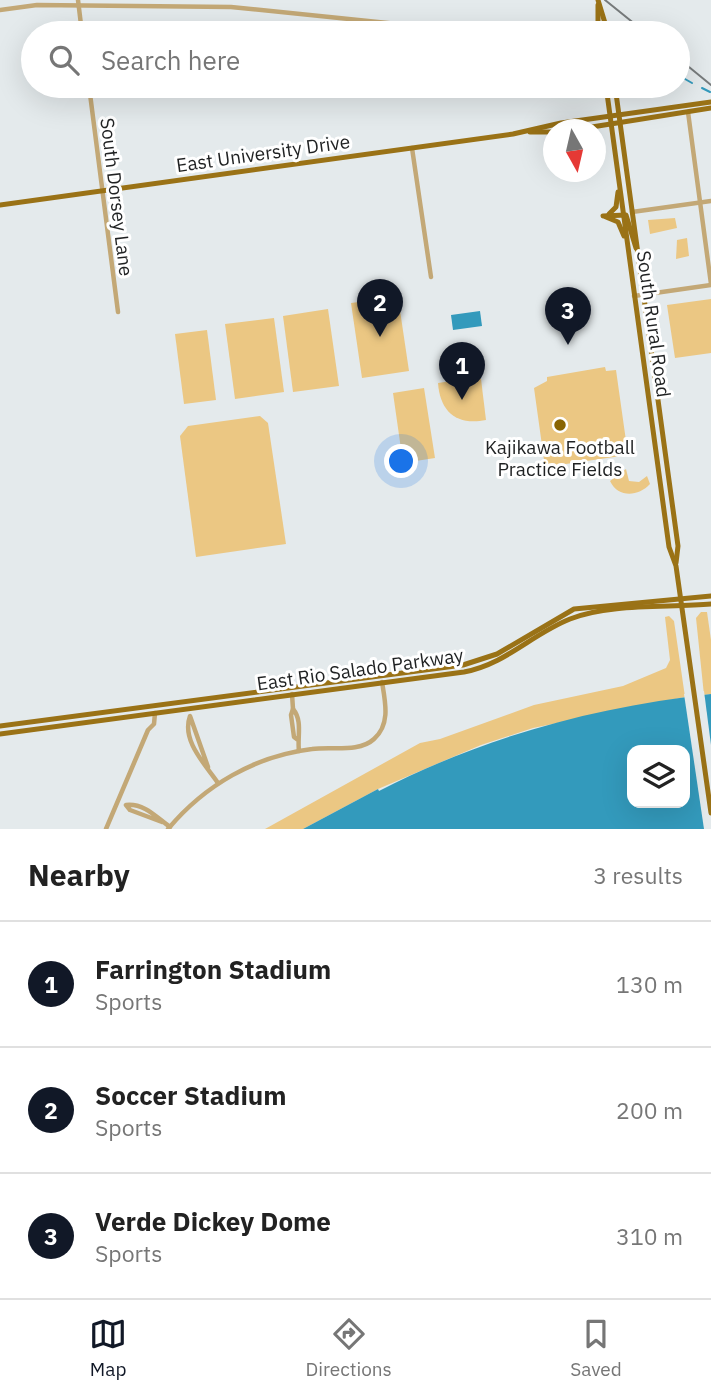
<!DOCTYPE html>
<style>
:root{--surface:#fff;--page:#f6f6f6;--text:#222;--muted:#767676;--line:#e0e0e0;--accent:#111827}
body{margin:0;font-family:"IBM Plex Sans",sans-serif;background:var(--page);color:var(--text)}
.controls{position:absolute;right:21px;bottom:21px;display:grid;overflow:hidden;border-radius:14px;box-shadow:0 7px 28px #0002}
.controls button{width:63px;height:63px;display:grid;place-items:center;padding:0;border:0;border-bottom:2px solid var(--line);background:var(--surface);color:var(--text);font:35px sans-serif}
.compass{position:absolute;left:543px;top:119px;width:63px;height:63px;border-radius:50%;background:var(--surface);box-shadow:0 7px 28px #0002;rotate:172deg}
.you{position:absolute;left:402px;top:462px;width:24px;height:24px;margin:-18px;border:5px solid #fff;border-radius:50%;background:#1a73e8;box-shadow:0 0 0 10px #1a73e833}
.badge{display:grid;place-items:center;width:46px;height:46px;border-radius:50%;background:var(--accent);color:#fff;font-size:23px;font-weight:700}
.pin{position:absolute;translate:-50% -58px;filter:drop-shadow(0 2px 4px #0008)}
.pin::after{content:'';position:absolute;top:37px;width:24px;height:21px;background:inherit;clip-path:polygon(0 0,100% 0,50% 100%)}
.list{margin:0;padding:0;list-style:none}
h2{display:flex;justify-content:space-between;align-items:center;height:91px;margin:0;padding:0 28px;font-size:30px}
h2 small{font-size:23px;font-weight:400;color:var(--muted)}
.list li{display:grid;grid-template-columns:46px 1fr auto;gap:21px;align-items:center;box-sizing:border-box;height:126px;padding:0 28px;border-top:2px solid var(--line)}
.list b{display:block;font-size:26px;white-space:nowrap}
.list p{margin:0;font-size:23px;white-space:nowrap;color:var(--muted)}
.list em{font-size:23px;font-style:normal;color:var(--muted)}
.icon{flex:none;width:38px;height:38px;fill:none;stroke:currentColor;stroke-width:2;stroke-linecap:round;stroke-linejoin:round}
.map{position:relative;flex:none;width:711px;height:829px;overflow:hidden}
.search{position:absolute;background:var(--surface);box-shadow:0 7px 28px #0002;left:21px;right:21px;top:21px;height:77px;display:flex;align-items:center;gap:18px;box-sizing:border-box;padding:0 24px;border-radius:38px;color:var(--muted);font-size:26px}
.sheet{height:469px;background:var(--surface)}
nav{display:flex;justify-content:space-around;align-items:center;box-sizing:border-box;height:98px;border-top:2px solid var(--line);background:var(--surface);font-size:19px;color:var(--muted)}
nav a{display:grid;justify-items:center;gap:4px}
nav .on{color:var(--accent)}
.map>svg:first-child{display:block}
.green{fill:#ebc783}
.water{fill:#339abc;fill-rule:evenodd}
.pier{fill:#e4eaec}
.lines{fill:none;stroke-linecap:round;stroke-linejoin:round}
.stream{stroke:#339abc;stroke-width:2}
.minor{stroke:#c3a876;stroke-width:4.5}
.major{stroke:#9a7216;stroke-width:5}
.tram{stroke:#777b7c;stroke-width:2}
.poi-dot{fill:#896402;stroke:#fff;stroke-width:2.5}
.labels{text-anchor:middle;stroke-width:6;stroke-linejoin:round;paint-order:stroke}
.street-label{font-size:19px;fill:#1f2122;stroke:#fff}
.poi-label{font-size:19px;fill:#1f2122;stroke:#fff}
</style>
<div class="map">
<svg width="711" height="829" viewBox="0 0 711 829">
<rect width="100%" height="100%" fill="#e4eaec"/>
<!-- green -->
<g class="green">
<polygon points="675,218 677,228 650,234 648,220"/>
<polygon points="687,238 689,256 676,259 677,240"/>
<polygon points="398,297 409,371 362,378 351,303"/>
<polygon points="711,299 711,353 675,358 667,305"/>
<polygon points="328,309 339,386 293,392 283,316"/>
<polygon points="274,318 284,392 235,399 225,324"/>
<polygon points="207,330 216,400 184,404 175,334"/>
<polygon points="605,367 606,371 616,370 628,455 545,467 534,388 547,381 547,377"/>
<path d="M478,377L481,379L486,420C457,426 440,412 438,383Z"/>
<polygon points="424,388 435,458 403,463 393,393"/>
<polygon points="260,416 268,423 286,544 196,557 180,436 188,426"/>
<path d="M626,469L629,481L639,482L647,476L650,484C638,497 618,498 610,481Z"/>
<polygon points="701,612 707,612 711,640 711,694 704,695 696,618"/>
<polygon points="669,616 674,621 685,697 533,728 481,745 378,789 303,829 265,829 420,743 440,739 534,705 623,686 666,668 670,660 665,617"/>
</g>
<!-- water -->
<g class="water">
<polygon points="480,311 482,326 453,330 451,315"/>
<path d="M711,694V829H303L378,789L379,791C484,737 594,707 711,694ZM632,750H685V803H632Z"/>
</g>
<!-- pier -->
<polygon class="pier" points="704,691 711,745 711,829 704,829 684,694"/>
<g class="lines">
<!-- stream -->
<g class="stream">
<polyline points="678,75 692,83"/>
<polyline points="702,88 710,92"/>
</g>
<!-- minor -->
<g class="minor">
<polyline points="78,0 82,33"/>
<polyline points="0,10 37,5 231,7 485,33"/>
<polyline points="89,86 118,312"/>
<polyline points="688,112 711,284"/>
<polyline points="412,148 431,277"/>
<polyline points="632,212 711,201"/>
<polyline points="634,296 711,285"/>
<polyline points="292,694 293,709"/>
<path d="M298,740L294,737L291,715L293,709C303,721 297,737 299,751"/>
<path d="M208,767L190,716C181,741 206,765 218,783"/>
<path d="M162,822L130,810L126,805C145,803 157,818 170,827"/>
<polyline points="106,829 148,730 154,724 155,713"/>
<path d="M168,829C205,785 255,756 312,749C331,746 359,753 374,739C391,724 385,701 382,682"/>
</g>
<!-- major -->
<g class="major">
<polyline points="598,0 608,33"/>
<polyline points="598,5 598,33"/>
<polyline points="606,86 669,547 676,566 711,813"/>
<polyline points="615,86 678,546 676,563"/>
<polyline points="573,130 711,108"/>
<polyline points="530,132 554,132"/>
<polyline points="0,205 513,134 561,123 711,102"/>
<polyline points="609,214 616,207 618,192"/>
<polyline points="603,216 626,215 636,248"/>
<polyline points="606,217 618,222 624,236"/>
<polyline points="0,726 463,665 497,654 574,609 711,596"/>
<path d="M0,734L464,672C506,664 532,634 570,619C609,603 669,608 711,604"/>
</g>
<!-- tram -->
<g class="tram">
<polyline points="605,0 646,33"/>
<polyline points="678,58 711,85"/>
</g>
</g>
<!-- markers -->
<circle class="poi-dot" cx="560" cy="425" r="7"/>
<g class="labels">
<!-- street labels -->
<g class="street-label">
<text transform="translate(263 153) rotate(-8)" y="7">East University Drive</text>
<text transform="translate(117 197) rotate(83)" y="7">South Dorsey Lane</text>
<text transform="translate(654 324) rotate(82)" y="7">South Rural Road</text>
<text transform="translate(360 669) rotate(-8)" y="7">East Rio Salado Parkway</text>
</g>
<!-- poi labels -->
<g class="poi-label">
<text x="560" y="454">Kajikawa Football<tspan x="560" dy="22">Practice Fields</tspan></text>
</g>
</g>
</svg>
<div class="controls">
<button><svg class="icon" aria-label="layers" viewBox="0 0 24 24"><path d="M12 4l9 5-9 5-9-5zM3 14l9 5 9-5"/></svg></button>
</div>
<svg class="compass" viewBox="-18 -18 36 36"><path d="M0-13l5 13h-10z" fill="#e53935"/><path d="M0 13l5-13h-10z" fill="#767676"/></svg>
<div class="you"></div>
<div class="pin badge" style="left:462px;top:400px">1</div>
<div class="pin badge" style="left:380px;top:337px">2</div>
<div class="pin badge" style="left:568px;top:345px">3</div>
<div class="search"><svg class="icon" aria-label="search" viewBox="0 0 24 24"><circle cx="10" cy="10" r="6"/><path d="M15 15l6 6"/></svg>Search here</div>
</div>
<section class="sheet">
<h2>Nearby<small>3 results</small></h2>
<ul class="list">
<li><span class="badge">1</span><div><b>Farrington Stadium</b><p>Sports</p></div><em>130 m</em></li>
<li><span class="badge">2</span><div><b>Soccer Stadium</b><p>Sports</p></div><em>200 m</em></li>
<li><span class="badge">3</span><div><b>Verde Dickey Dome</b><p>Sports</p></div><em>310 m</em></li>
</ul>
</section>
<nav>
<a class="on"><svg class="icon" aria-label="map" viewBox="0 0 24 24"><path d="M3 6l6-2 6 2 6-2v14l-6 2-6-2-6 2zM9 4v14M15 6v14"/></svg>Map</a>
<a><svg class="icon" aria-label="directions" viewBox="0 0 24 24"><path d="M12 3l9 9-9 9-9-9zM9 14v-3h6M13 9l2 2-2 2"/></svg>Directions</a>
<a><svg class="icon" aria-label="saved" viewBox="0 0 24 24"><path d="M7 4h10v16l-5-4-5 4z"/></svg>Saved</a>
</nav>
